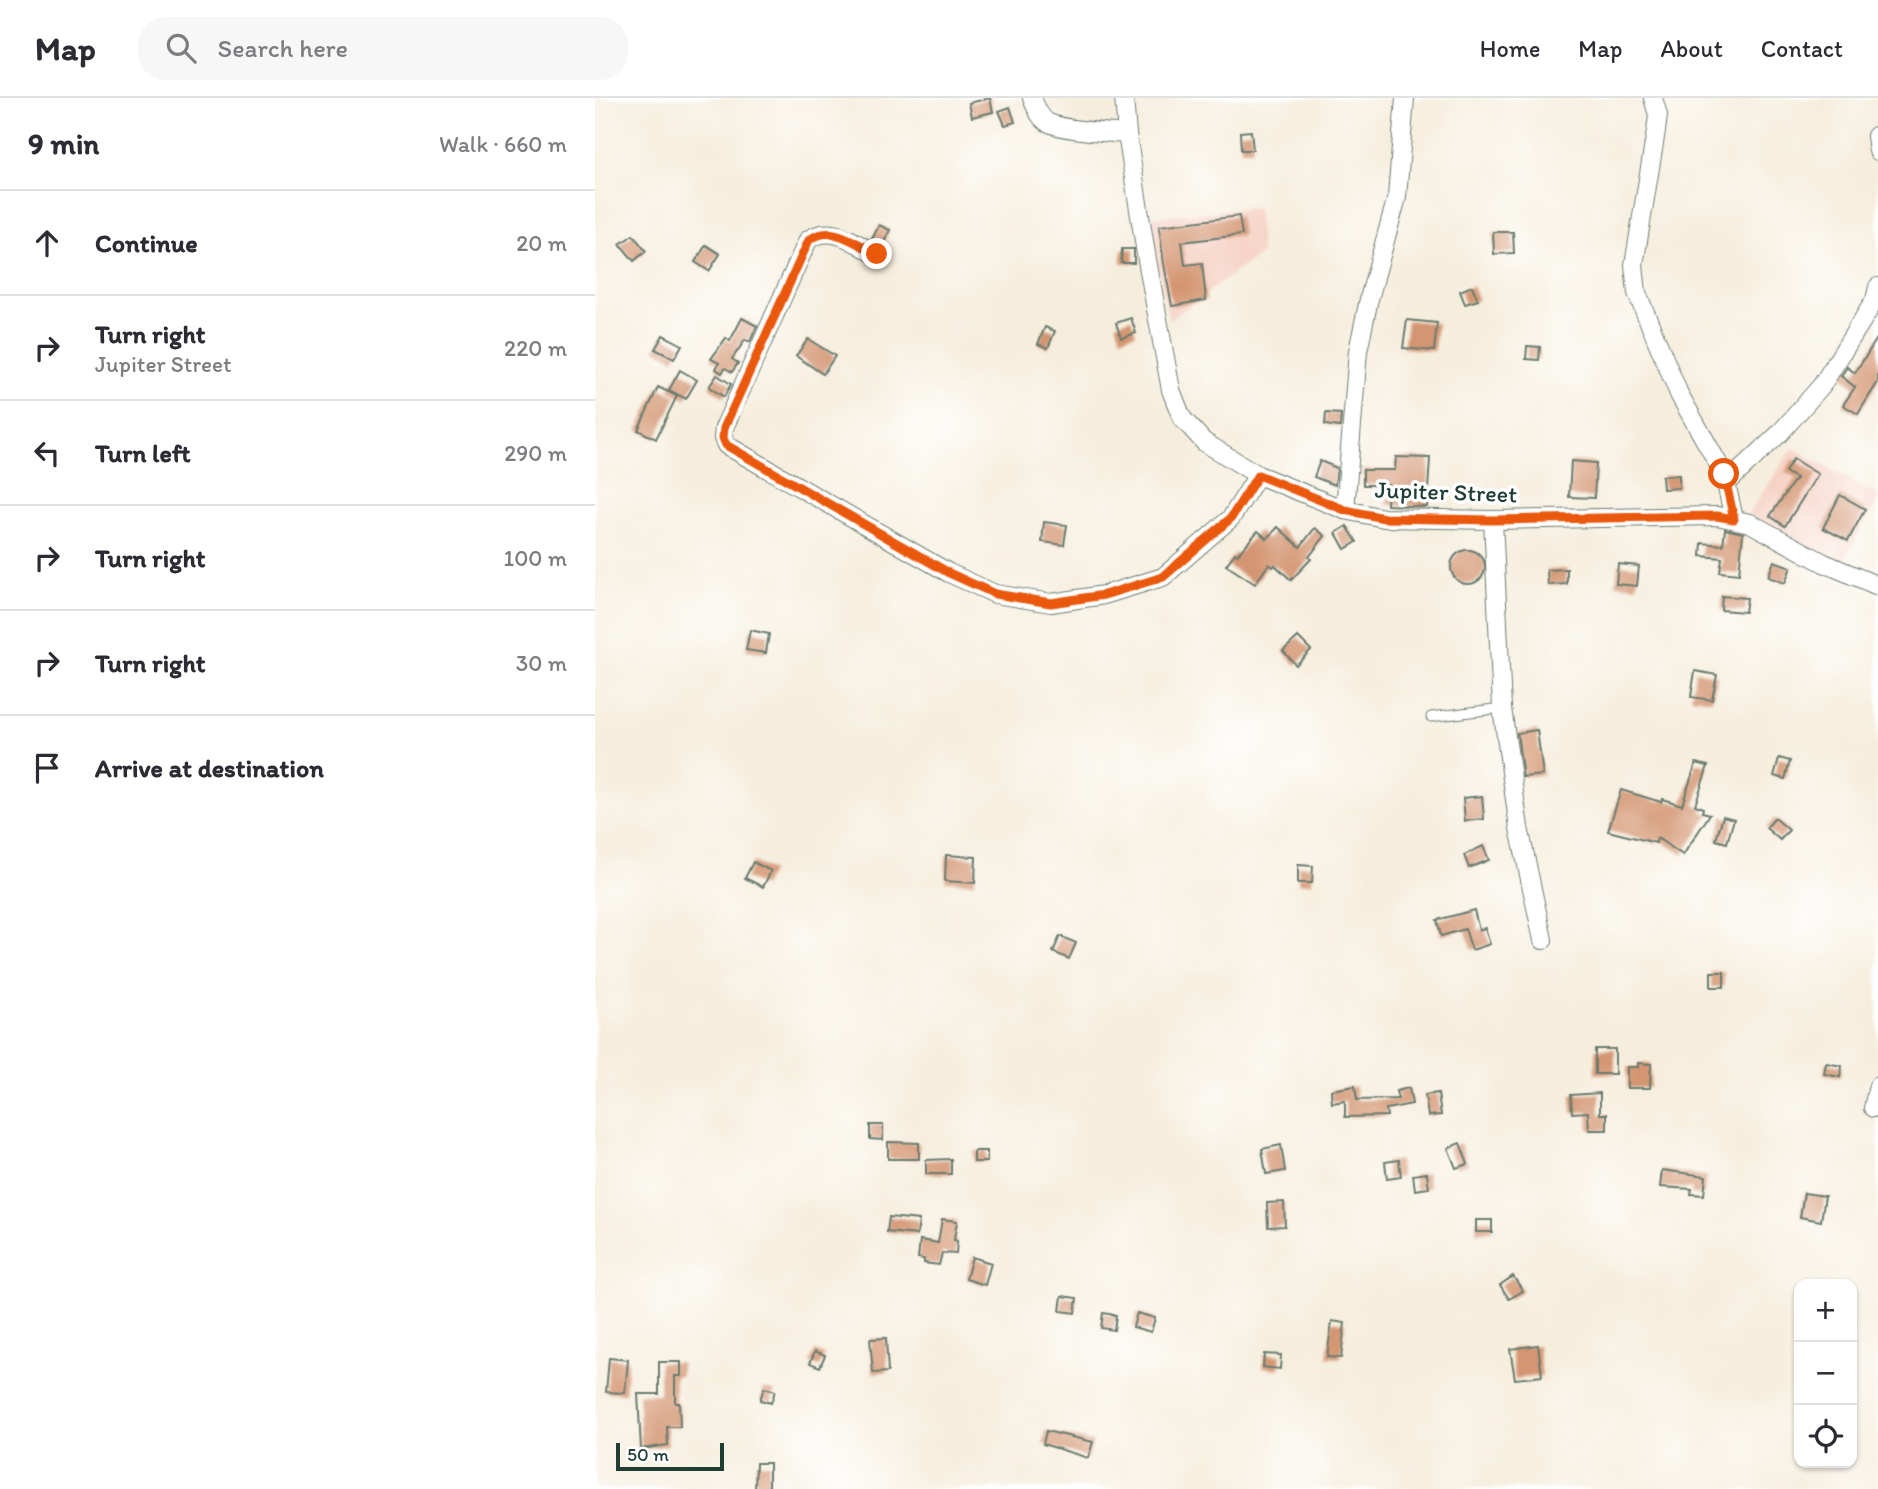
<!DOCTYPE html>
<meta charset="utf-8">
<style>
:root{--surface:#fff;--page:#f7f7f7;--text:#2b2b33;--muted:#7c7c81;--line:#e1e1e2}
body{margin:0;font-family:Itim,sans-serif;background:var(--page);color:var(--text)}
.controls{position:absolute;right:21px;bottom:21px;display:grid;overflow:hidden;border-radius:14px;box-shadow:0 2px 5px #0004}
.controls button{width:63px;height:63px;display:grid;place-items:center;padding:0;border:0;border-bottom:2px solid var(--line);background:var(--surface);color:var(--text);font:35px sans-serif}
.scale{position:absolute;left:21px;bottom:18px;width:108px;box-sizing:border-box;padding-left:7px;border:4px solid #1f3d34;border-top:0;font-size:19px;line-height:24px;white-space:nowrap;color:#1f3d34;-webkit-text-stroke:5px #fff;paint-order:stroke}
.stop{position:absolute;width:21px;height:21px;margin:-16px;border:5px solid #ea580c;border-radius:50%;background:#fff}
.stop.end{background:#ea580c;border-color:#fff;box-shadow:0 2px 7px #0008}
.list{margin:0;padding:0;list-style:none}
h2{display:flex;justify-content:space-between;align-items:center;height:91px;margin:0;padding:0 28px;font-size:30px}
h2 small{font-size:23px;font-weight:400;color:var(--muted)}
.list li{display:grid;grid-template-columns:46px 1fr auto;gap:21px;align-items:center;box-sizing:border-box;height:105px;padding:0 28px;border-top:2px solid var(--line)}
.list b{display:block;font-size:26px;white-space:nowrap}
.list p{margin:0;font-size:23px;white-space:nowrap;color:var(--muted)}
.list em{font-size:23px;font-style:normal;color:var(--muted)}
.icon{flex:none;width:38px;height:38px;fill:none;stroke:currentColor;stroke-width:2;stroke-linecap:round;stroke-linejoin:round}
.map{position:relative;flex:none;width:1283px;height:1391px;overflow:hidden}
header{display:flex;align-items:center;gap:42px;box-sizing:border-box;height:98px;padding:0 35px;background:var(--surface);border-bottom:2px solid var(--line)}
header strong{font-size:33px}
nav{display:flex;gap:38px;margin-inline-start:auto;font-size:24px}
.search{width:490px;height:63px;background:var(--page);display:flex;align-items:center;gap:18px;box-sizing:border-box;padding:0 24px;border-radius:28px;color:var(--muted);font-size:26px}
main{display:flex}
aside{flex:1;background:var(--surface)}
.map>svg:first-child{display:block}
.built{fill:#f6d2c4}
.building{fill:#d49672}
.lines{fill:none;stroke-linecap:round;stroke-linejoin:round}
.service-casing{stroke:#6a7b6f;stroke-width:11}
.minor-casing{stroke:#6a7b6f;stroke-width:20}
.service{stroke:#fff;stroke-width:9}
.minor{stroke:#fff;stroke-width:18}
.route{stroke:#ea580c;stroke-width:9}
.labels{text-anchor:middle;stroke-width:7;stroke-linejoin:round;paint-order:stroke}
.street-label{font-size:24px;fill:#1f3d34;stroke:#fff}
</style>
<header>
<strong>Map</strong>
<div class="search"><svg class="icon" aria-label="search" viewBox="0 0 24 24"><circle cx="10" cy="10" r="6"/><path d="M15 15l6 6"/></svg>Search here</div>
<nav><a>Home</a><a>Map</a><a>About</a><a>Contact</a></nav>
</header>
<main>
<aside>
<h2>9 min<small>Walk · 660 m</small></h2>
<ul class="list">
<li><svg class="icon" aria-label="ahead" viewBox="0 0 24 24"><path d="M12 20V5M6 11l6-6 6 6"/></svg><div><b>Continue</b></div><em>20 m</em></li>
<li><svg class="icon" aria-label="right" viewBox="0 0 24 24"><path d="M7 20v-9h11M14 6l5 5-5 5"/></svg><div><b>Turn right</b><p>Jupiter Street</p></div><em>220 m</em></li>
<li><svg class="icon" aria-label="left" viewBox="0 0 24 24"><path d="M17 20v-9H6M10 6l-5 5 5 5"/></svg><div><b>Turn left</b></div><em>290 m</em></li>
<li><svg class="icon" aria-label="right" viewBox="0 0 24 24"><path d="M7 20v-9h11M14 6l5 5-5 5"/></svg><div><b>Turn right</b></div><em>100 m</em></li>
<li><svg class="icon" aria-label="right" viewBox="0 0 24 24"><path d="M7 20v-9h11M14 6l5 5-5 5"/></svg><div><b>Turn right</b></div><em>30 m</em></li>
<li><svg class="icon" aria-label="arrive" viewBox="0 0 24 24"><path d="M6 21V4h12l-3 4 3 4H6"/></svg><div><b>Arrive at destination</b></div></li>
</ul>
</aside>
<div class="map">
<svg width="1283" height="1391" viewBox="0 0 1283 1391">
<rect width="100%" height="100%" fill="#fff"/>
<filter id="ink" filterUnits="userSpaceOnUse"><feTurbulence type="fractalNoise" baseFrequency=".0143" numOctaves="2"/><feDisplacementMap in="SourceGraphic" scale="14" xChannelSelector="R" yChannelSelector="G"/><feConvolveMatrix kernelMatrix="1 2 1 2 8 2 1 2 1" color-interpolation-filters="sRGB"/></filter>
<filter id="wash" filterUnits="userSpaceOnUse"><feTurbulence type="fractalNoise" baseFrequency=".00686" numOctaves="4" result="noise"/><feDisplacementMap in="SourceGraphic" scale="28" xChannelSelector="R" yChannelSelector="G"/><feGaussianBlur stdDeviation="1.57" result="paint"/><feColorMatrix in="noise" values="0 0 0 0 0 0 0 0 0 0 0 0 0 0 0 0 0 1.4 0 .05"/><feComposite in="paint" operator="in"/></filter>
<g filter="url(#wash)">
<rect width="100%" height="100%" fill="#f6eedd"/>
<!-- built -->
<g class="built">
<polygon points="662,110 666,156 574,222 554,119"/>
<polygon points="1198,350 1283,398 1283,402 1247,465 1153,416"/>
</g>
<g id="blocks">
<!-- building -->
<g class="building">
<polygon points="395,0 398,14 377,19 374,5"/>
<polygon points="415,9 420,24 410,27 404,13"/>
<polygon points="656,33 658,52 646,52 645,34"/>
<polygon points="644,118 647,137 587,144 590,167 607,165 611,202 577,208 569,166 564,128"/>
<polygon points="284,127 295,132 288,147 277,141"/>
<polygon points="898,134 918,134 919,155 899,156"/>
<polygon points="38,137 51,153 39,163 25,146"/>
<polygon points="111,147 125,156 114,173 100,164"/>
<polygon points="527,151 539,151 539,165 526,165"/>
<polygon points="877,188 883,202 870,206 865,193"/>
<polygon points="147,220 162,228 155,244 150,242 137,261 143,265 137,274 130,270 127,275 121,271 124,265 116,261 131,240 135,243"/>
<polygon points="536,220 541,235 526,240 521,225"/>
<polygon points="812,222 842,225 839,253 808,250"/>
<polygon points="450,229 460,233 453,250 443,246"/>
<polygon points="68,237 87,247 79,261 60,251"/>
<polygon points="1283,239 1283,284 1263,316 1248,307 1260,289 1246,278 1252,269 1260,275"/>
<polygon points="213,241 240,258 228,276 201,258"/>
<polygon points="932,248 945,249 944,262 931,261"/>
<polygon points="85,272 102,282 91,301 74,292"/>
<polygon points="122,277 136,286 129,299 114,289"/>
<polygon points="63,289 82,298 61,341 43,332"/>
<polygon points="731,315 746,316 745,329 730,327"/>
<polygon points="801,359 835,360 832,409 792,407 793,387 768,387 768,372 800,372"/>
<polygon points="1198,361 1223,376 1190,428 1175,418 1201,380 1190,374"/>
<polygon points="725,363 742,370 740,387 719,379"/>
<polygon points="976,363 1001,365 999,400 974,399"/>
<polygon points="1084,377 1084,390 1068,391 1067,378"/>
<polygon points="1245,397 1270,411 1253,443 1228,430"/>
<polygon points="449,424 472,427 469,447 447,444"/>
<polygon points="752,428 762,444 750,451 741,435"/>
<polygon points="683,429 705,449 720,430 730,438 714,459 716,461 696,482 680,467 678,469 674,466 660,486 631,467 640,455 642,457 663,433 672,441"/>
<polygon points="1130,431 1148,435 1144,476 1125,474 1127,460 1106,458 1107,445 1128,447"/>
<circle cx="873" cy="469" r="17"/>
<polygon points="1179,463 1196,469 1190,485 1173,479"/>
<polygon points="1023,466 1044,468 1042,488 1021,486"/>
<polygon points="972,471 972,486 953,487 952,472"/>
<polygon points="1127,498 1152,500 1150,514 1126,512"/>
<polygon points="155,532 174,536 171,555 151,552"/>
<polygon points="703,539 716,552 701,567 688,553"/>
<polygon points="1100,573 1122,577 1117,602 1096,599"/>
<polygon points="942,632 948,677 928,679 922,635"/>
<polygon points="1184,660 1195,663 1190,681 1179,678"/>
<polygon points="1101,665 1113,668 1100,707 1108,710 1107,714 1115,716 1088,757 1062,740 1061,745 1013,733 1026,692 1066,704 1067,701 1087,707"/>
<polygon points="887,698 889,721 870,723 868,700"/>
<polygon points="1128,718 1139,721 1132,745 1121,742"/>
<polygon points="1180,720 1194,732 1185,742 1171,730"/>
<polygon points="888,748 894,762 874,770 869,757"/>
<polygon points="351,757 381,759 380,785 350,783"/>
<polygon points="158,764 176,773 168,789 150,780"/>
<polygon points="703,767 718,768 717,785 703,785"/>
<polygon points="879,812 884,832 890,830 895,846 877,852 870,831 846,838 842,822"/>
<polygon points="465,838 481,845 474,861 458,854"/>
<rect x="1116" y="874" width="13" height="15"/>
<rect x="1000" y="951" width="20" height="25"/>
<polygon points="1043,965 1056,966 1055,990 1032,990 1032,969 1043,969"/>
<polygon points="1231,965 1247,968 1245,979 1229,976"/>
<polygon points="760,988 762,1002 803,1001 801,993 814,990 817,1006 791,1011 792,1018 750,1019 750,1003 737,1005 736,992"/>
<polygon points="843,995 846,1017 833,1018 830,997"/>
<polygon points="1005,995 1005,1016 1012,1016 1012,1032 994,1032 993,1014 977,1015 976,997"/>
<polygon points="275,1027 288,1027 288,1042 275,1041"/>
<polygon points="293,1044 324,1045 324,1061 293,1061"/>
<polygon points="865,1045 873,1066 861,1070 853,1050"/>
<polygon points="686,1047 690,1073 671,1076 667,1051"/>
<rect x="379" y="1053" width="13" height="11"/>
<polygon points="356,1061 356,1076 331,1076 331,1062"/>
<polygon points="804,1062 806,1079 792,1081 790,1064"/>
<polygon points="1067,1072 1111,1078 1109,1097 1096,1096 1097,1091 1065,1089"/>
<polygon points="832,1075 834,1090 820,1092 818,1077"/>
<polygon points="1209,1095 1230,1098 1226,1123 1205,1119"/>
<polygon points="689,1104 690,1128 673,1129 672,1105"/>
<polygon points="294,1119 324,1122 322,1137 292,1134"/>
<polygon points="347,1121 362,1123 359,1142 362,1143 361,1156 347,1155 344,1167 329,1165 329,1161 323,1160 325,1142 343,1145"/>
<rect x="881" y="1122" width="16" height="12"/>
<polygon points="377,1159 396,1165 390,1187 371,1181"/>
<polygon points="918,1178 928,1193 914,1201 905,1187"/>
<polygon points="467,1198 482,1200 480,1215 465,1213"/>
<polygon points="508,1215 521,1217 519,1232 506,1230"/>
<polygon points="542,1215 560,1220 556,1234 538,1229"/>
<polygon points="737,1223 750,1225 746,1260 732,1259"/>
<polygon points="291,1240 293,1274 278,1275 275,1241"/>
<polygon points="943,1247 947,1278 920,1281 915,1251"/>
<polygon points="220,1253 230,1257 225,1269 215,1265"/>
<polygon points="669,1256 686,1257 685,1271 668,1269"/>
<polygon points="14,1260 33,1262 30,1295 11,1294"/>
<polygon points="64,1264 86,1264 86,1278 80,1278 80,1305 84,1305 85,1329 72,1329 73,1347 46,1351 43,1296 64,1296"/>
<polygon points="169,1290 180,1293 176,1305 165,1302"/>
<polygon points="451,1333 498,1344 493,1360 448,1346"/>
<polygon points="161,1365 174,1365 174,1391 160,1391"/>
</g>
</g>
</g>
<g filter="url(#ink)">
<use href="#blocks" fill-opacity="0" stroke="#6a7b6f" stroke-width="2"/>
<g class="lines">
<!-- service casing -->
<g class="service-casing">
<polyline id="service" points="836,619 907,610"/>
</g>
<!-- minor casing -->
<g class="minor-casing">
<g id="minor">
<path d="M437,0C441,9 444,19 452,24C468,33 513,34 532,36"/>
<polyline points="529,0 532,36 552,162 576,292 587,320 609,344 663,377 750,412 789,420 898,422 1122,418 1155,425 1229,465 1283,488"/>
<polyline points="1058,0 1063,17 1061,33 1039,167 1042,195 1084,296 1129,376 1139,421"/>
<polyline points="1281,38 1283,53"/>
<path d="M282,157C260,145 237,125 213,142L129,330L128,340L131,347L354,475L400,496L456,505L509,497L568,479L636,420L663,377"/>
<polyline points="1132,385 1185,335 1227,287 1280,202 1283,189"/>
<polyline points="750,412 763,253 774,201 802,99 810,0"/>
<polyline points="898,422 907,610 924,730 948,842"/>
<polyline points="1278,1010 1283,988"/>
</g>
</g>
<!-- service -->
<use href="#service" class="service"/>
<!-- minor -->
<use href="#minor" class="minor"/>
</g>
</g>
<g class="lines" filter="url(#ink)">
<!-- route -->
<path class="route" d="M282,156C260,145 237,125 214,142L129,330L128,340L131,347L354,475L400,496L456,505L509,497L568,479L636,420L663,377L750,412L789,420L898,422L1122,418L1139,421L1129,376"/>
</g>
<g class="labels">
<!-- street labels -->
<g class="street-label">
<text transform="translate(851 394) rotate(2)" y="8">Jupiter Street</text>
</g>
</g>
</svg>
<div class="controls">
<button>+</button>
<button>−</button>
<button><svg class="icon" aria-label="locate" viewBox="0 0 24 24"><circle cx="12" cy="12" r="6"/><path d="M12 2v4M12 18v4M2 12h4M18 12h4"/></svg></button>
</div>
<div class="scale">50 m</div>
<div class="stop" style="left:1129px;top:376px"></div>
<div class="stop end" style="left:282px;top:156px"></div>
</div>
</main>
